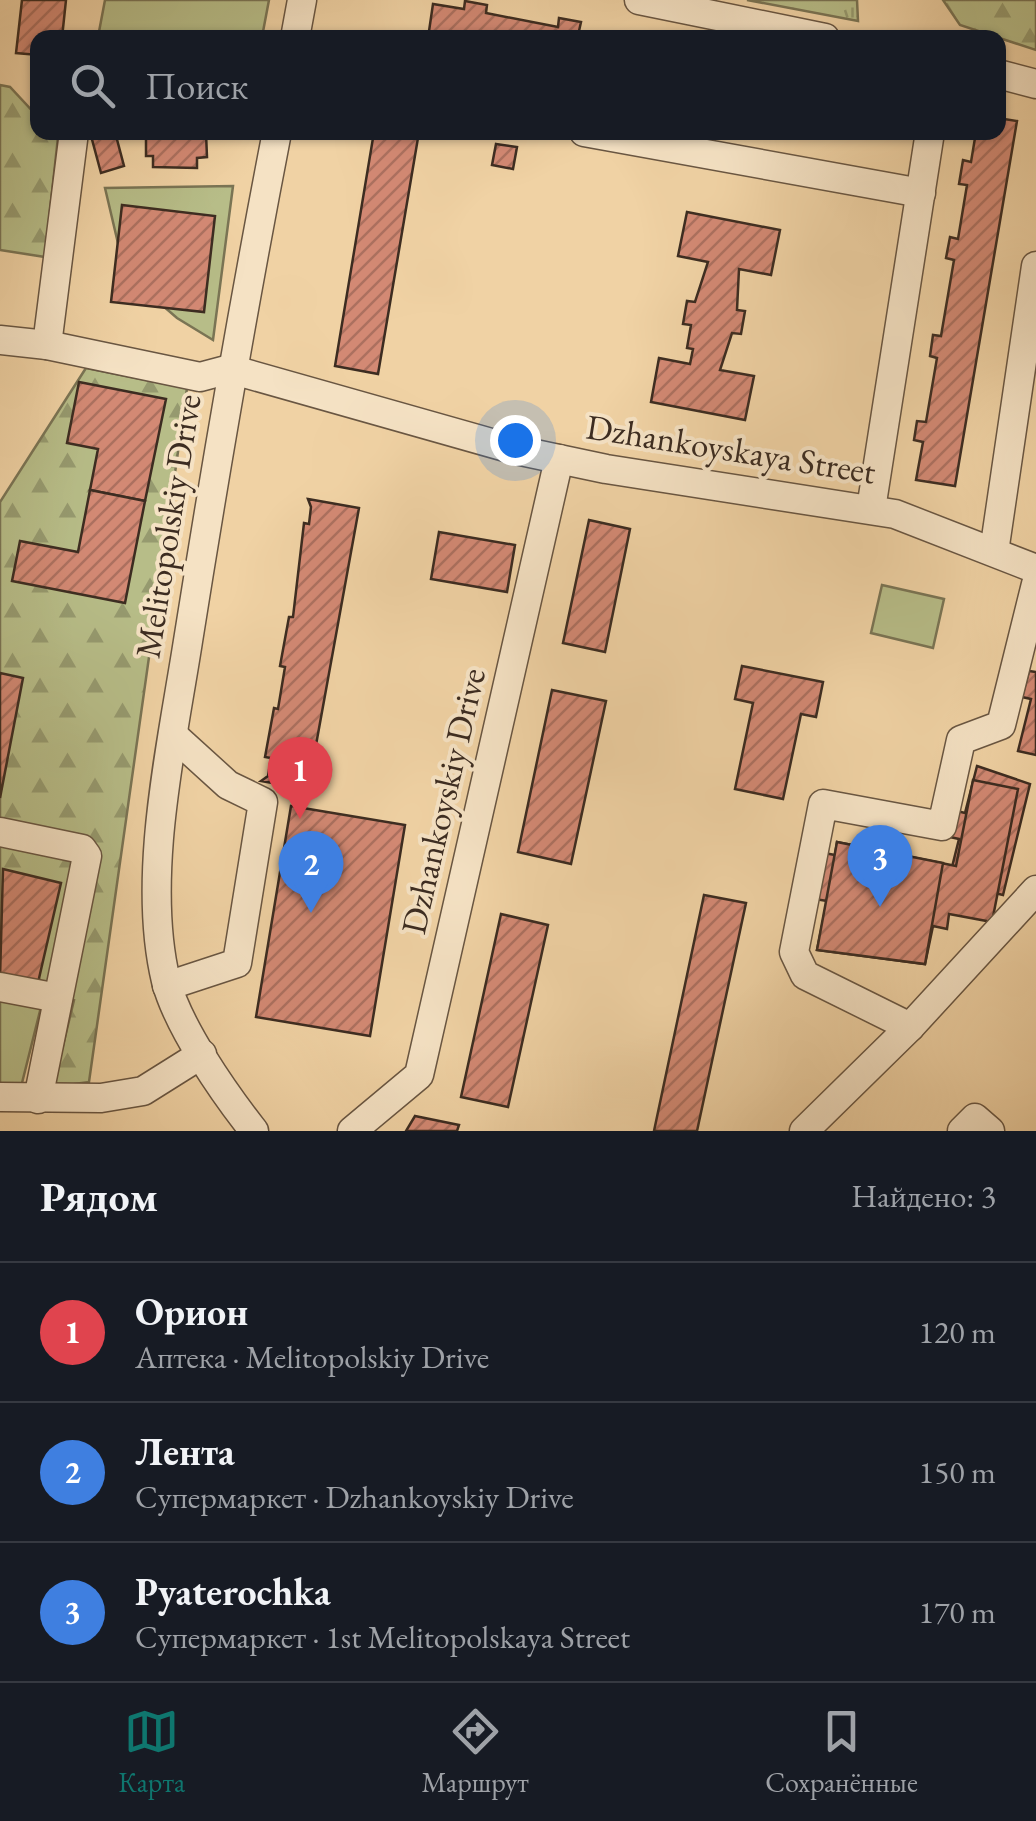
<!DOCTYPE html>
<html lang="ru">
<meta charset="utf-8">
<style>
:root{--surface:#171b24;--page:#20242c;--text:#f1f3f6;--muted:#9ea1a6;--line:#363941;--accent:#0f766e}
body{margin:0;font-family:"EB Garamond",serif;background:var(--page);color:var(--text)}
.you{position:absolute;left:515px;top:440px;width:35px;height:35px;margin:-25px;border:8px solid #fff;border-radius:50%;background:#1a73e8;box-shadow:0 0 0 15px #1a73e833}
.badge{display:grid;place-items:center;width:65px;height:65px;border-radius:50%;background:var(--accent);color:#fff;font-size:32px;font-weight:700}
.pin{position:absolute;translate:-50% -82px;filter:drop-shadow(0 2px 5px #0008)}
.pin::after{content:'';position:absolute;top:52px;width:35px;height:30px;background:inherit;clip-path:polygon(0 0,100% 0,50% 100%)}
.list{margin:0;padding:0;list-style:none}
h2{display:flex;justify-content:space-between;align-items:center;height:130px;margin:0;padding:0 40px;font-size:42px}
h2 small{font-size:32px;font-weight:400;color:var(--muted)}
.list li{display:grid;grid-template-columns:65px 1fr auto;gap:30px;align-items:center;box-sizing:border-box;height:140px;padding:0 40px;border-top:2px solid var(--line)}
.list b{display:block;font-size:38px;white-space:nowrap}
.list p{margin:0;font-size:32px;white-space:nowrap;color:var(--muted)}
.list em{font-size:32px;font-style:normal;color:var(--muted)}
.icon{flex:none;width:55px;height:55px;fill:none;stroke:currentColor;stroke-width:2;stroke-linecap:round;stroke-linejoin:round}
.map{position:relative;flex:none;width:1036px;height:1131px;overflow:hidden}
.search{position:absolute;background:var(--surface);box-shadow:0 2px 8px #0004;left:30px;right:30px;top:30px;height:110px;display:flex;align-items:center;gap:25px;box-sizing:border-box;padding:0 35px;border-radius:20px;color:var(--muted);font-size:38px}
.sheet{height:550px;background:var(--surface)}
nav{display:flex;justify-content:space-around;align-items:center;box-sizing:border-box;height:140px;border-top:2px solid var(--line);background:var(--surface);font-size:28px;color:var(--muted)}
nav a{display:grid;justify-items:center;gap:5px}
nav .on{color:var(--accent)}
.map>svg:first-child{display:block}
.grass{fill:#b7bd88;stroke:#7a7454;stroke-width:2.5}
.forest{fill:url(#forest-firs);stroke:#7a7454;stroke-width:2.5}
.park{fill:url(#park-tufts);stroke:#7a7454;stroke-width:2.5}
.building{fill:url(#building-hatch);stroke:#3c2c21;stroke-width:2.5}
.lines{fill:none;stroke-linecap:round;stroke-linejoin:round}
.minor-casing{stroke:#695642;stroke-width:31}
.minor{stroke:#f5e2c4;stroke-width:28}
.labels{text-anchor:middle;stroke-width:8;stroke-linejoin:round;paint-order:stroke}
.street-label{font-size:35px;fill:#3c2c21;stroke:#f5e2c4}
</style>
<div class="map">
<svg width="1036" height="1131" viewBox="0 0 1036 1131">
<defs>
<pattern id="forest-firs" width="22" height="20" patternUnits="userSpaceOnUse" patternTransform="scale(2.5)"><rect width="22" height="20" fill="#b7bd88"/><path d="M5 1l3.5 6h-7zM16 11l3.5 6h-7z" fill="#969a6f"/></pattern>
<pattern id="park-tufts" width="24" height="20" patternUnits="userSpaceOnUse" patternTransform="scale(2.5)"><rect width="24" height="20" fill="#b7bd88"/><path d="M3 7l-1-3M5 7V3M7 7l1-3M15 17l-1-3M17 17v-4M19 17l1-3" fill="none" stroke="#969a6f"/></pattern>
<pattern id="building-hatch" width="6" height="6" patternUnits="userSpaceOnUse" patternTransform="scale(2.5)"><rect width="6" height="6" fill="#d38974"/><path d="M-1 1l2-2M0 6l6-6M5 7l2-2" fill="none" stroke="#ac705f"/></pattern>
</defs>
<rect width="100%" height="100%" fill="#f0d2a4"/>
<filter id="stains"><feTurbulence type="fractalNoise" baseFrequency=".002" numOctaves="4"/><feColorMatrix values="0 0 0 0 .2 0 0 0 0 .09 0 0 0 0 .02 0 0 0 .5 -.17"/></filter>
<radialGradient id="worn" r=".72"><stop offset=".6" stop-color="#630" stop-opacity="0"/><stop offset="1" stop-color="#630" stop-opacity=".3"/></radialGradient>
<!-- grass -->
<g class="grass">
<polygon points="105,0 269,0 262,37 98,37"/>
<polygon points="233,186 213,340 177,318 125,273 105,188"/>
<polygon points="882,585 944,599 933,648 871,633"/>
<polygon points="0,995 42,1003 22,1083 0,1086"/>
</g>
<!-- forest -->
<g class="forest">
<polygon points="943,0 1036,0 1036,50 960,25"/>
<polygon points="0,85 10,87 37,116 38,132 53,133 58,137 45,257 0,250"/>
<polygon points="86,368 187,388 89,1082 53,1087 74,1000 0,977 0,502"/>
</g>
<!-- park -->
<polygon class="park" points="747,0 857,0 858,21"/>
<!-- building -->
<g class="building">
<polygon points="22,0 66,0 62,38 38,38 38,55 16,53"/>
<polygon points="465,1 487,5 486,13 558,27 559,18 581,22 579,31 616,38 428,38 433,4 464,9"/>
<polygon points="998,118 1017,121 955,486 916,480 923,442 914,440 917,421 926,422 937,358 930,356 933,335 941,336 954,260 946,258 950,237 958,239 967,185 959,184 963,160 971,162 976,132 998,132"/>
<polygon points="90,132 115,132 124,166 101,173"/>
<polygon points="374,132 419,132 378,374 335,366"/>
<polygon points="146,133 206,133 207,157 197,158 197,168 153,167 153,156 146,156"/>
<polygon points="496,144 517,147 513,169 492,165"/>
<polygon points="122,205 215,216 204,312 111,302"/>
<polygon points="687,212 780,230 771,275 739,269 737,310 745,311 741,334 732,333 720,370 754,376 745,420 651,402 659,358 690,364 693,349 687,348 691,325 683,324 687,301 695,302 708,262 678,256"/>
<polygon points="79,382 166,399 145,501 90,490 98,449 67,443"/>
<polygon points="90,490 145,501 125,603 12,581 20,541 78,552"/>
<polygon points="308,499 359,508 308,789 261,781 268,776 271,758 265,757 274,708 278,709 285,667 280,666 289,617 293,617 304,523 309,524 311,507"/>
<polygon points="589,520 630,529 605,652 563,643"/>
<polygon points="439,532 515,545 507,592 431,579"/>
<polygon points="742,666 823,682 816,717 801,714 783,799 735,789 753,703 735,699"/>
<polygon points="1029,671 1036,672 1036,755 1018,751 1031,699 1022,697"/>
<polygon points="0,673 23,678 0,798"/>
<polygon points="552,690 606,701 571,864 518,852"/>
<polygon points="977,766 1030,784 1003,895 974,888 972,897 946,891 959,839 950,837 957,811 965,813"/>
<polygon points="973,780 1018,789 992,922 949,914 947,929 933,926 925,964 817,950 827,901 815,899 824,853 835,855 837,842 956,866"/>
<polygon points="291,806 405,825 370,1036 256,1017"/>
<polygon points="837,842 943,863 925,964 817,950"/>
<polygon points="3,869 61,883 37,987 0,978"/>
<polygon points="704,895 746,903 697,1131 654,1131"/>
<polygon points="501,914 548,925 508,1107 461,1097"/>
<polygon points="415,1116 459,1125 457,1131 406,1131"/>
</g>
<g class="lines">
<!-- minor casing -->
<g class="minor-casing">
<g id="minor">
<polyline points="639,0 825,38"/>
<polyline points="295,38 302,0"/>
<polyline points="998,74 1036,84"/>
<polyline points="584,132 921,193"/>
<polyline points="0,340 47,345 200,377 230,369 516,450 606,469 895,514 1036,569"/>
<polyline points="47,345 74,132"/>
<polyline points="871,509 930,132"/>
<polyline points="994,552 1036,266"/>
<polyline points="0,832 82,849 87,856 38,1099"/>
<polyline points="167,986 237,963 263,802 228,785 173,735"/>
<polyline points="0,987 58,998"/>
<polyline points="910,1027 805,975 794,952 823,804 942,826 961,740 1001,725 1036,584"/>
<polyline points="0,1097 101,1098 143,1091 202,1054"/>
<path d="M254,1131C224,1093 178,1027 166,981C141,878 172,744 188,641C215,471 244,302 277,132"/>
<polyline points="352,1131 419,1075 559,459"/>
<polyline points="804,1131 910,1027 1036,890"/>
<polyline points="962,1131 975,1118 990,1131"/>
</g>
</g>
<!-- minor -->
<use href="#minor" class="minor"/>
</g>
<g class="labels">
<!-- street labels -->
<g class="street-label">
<text transform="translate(731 449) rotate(9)" y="12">Dzhankoyskaya Street</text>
<text transform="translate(168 526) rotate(-81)" y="12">Melitopolskiy Drive</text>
<text transform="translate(443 801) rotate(-77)" y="12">Dzhankoyskiy Drive</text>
</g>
</g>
<rect width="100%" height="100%" filter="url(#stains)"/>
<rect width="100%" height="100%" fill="url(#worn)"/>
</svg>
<div class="you"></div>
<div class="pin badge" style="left:300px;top:819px;background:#e0444e">1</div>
<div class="pin badge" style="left:311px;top:913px;background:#3f7fe0">2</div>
<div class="pin badge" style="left:880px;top:907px;background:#3f7fe0">3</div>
<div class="search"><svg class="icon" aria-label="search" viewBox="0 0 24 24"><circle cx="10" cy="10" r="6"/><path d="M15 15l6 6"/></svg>Поиск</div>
</div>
<section class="sheet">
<h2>Рядом<small>Найдено: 3</small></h2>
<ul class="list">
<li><span class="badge" style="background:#e0444e">1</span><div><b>Орион</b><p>Аптека · Melitopolskiy Drive</p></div><em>120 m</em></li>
<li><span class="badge" style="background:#3f7fe0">2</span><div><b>Лента</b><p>Супермаркет · Dzhankoyskiy Drive</p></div><em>150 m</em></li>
<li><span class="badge" style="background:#3f7fe0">3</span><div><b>Pyaterochka</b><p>Супермаркет · 1st Melitopolskaya Street</p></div><em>170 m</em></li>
</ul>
</section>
<nav>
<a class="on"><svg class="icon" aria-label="map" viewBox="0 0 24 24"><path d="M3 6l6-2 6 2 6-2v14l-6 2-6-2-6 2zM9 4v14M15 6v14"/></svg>Карта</a>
<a><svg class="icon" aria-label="directions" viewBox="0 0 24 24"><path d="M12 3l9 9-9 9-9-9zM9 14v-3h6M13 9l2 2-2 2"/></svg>Маршрут</a>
<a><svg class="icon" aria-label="saved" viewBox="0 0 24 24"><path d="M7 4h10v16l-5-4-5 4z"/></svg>Сохранённые</a>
</nav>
